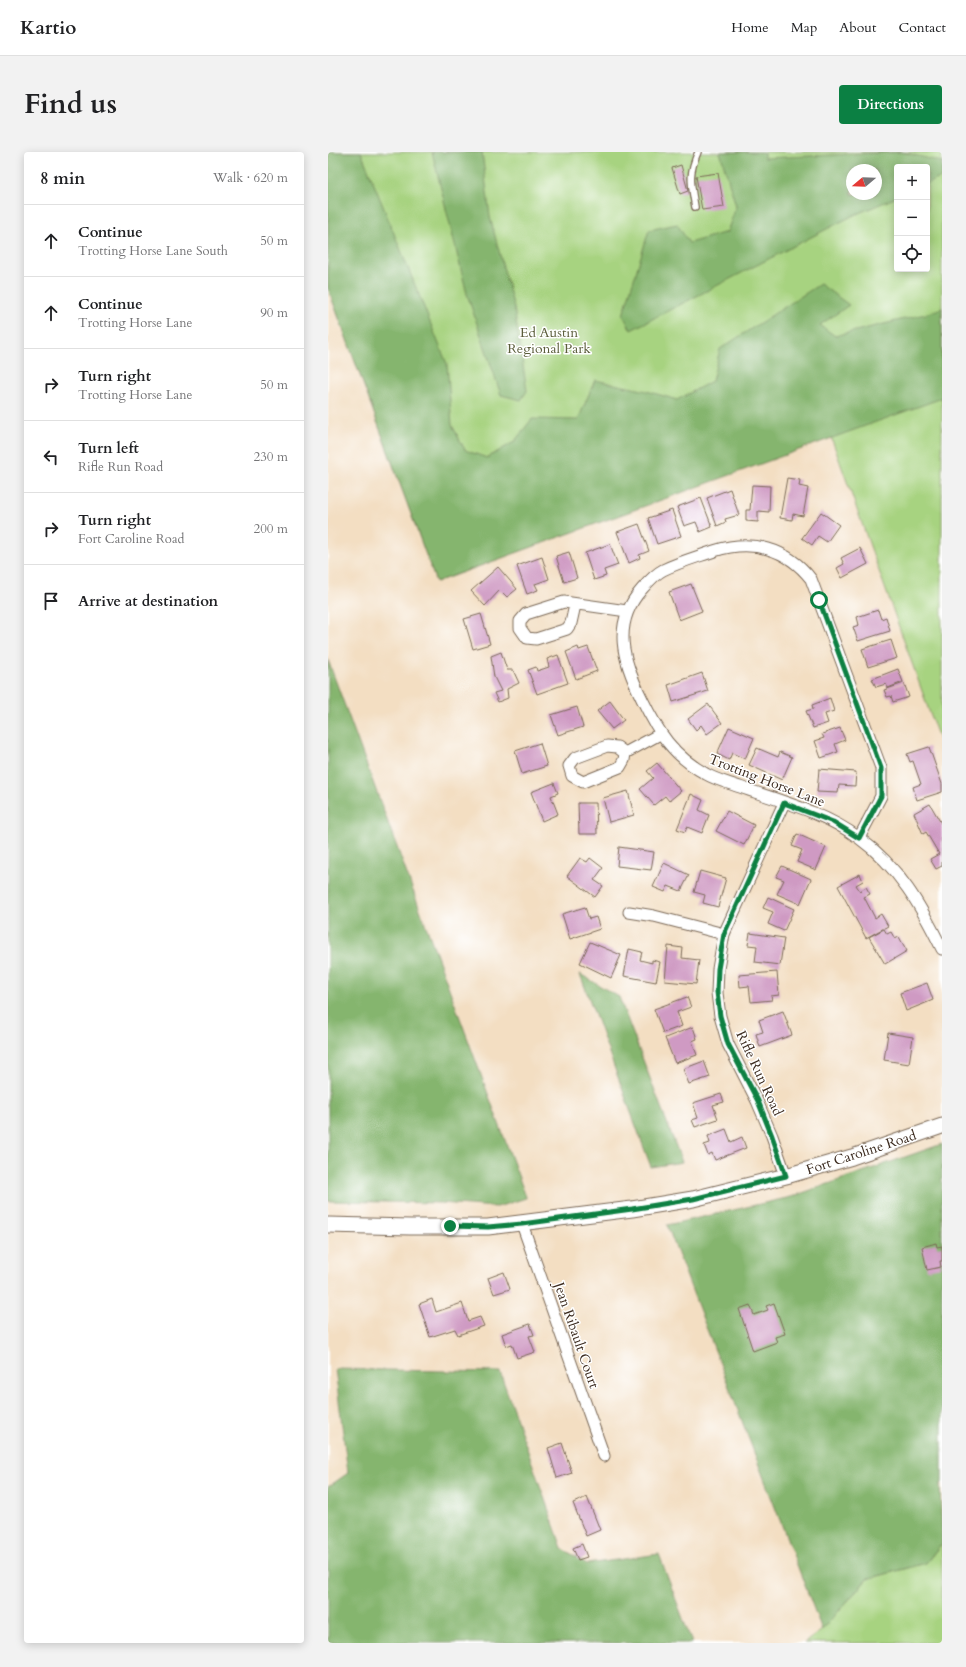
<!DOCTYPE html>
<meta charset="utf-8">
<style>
:root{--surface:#fff;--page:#f2f2f2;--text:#202124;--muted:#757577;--line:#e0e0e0;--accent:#0b8043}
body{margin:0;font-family:Cardo,serif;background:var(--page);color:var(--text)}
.controls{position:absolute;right:12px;top:12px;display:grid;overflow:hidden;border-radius:4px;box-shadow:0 2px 10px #0003}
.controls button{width:36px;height:36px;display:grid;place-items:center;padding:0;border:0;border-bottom:1px solid var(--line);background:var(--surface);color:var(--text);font:20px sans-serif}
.compass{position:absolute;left:518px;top:12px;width:36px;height:36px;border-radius:50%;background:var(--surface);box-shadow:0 2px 10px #0003;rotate:251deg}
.stop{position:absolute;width:12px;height:12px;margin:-9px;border:3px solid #0b8043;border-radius:50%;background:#fff}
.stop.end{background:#0b8043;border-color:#fff;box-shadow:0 1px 4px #0008}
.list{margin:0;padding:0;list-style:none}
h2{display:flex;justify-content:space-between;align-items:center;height:52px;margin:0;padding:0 16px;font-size:17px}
h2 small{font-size:13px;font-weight:400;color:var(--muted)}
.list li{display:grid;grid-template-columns:26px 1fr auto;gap:12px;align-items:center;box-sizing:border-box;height:72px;padding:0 16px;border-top:1px solid var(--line)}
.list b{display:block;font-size:15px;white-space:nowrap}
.list p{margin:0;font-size:13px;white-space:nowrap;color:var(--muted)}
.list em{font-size:13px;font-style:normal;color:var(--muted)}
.icon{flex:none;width:22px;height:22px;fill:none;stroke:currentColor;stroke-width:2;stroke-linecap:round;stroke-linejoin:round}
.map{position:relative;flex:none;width:614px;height:1491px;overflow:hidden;border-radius:4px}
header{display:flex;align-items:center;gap:24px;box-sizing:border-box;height:56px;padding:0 20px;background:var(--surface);border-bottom:1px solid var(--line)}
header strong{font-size:19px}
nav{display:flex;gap:22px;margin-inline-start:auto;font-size:14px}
.intro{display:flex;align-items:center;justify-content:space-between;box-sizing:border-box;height:96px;padding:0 24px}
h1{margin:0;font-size:28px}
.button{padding:10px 18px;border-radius:4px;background:var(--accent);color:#fff;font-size:14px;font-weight:700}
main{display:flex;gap:24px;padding:0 24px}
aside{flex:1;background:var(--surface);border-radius:4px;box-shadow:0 2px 10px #0003}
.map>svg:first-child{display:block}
.green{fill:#a7d380;stroke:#717e4f;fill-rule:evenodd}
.forest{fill:#85b56e;stroke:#607046;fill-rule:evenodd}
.building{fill:#cf9ac3}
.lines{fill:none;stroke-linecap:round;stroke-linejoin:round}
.lane-casing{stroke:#7b6957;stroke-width:8}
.street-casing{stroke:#7b6957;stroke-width:13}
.secondary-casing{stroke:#7b6957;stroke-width:17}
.lane{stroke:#fff;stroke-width:5.5}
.street{stroke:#fff;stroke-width:11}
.secondary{stroke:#fff;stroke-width:15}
.route{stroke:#0b8043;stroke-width:5}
.labels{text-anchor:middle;stroke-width:3;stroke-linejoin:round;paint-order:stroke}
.park-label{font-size:14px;fill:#5b5d3b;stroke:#fff}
.street-label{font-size:14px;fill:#3b2a1e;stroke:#fff}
</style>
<header>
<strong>Kartio</strong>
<nav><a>Home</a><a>Map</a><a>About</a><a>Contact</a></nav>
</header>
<div class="intro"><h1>Find us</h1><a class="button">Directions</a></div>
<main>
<aside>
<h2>8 min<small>Walk · 620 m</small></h2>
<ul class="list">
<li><svg class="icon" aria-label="ahead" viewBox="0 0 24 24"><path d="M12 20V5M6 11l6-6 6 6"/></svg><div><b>Continue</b><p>Trotting Horse Lane South</p></div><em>50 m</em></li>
<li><svg class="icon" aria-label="ahead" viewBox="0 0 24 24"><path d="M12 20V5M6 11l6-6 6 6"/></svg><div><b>Continue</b><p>Trotting Horse Lane</p></div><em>90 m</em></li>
<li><svg class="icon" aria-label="right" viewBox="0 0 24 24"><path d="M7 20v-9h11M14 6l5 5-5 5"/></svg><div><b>Turn right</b><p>Trotting Horse Lane</p></div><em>50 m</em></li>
<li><svg class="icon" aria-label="left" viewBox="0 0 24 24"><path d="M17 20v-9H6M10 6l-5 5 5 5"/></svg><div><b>Turn left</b><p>Rifle Run Road</p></div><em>230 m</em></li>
<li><svg class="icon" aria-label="right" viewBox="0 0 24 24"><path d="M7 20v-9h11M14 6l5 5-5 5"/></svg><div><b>Turn right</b><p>Fort Caroline Road</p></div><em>200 m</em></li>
<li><svg class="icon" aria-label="arrive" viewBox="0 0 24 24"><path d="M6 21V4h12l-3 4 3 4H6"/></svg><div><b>Arrive at destination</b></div></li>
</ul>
</aside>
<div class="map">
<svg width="614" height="1491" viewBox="0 0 614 1491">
<rect width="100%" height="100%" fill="#fff"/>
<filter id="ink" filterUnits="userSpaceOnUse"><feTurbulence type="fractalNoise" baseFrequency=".025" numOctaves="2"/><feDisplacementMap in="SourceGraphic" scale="8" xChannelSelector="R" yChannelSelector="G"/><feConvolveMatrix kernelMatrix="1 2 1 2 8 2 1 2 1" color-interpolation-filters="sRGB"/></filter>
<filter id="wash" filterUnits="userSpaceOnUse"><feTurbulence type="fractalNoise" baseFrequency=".012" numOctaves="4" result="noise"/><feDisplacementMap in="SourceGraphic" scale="16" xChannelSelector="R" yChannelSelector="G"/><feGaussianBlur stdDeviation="0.9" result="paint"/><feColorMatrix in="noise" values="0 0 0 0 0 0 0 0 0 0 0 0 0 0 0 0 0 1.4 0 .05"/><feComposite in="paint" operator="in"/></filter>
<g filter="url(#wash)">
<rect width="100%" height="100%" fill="#f3dec2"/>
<!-- green -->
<g class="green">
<path d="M0,0H614V595L503,285L108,430L0,136ZM569,15H599V117H569ZM524,18H548V42H524Z"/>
<polygon points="614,1391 614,1491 476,1491 494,1478 539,1427 598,1411"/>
</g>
<!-- forest -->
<g class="forest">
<polygon points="0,0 33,0 119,212 124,273 137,298 159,306 186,290 204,267 250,268 267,228 319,239 349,248 384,229 392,197 492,132 521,153 492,173 507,184 597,162 614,156 614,246 108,430 0,136"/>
<polygon points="104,0 154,0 162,65 186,156 199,239 193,248 173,243 139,142"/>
<path d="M392,0H436V6L574,0L614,10V25L599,32V15H569V45L526,63L303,178L295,163L321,78L349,72L361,91L399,80L408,54ZM524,18H548V42H524Z"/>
<polygon points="0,508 198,1045 198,1046 169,1055 112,1051 0,1049"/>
<polygon points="252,822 291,845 354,1010 323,1015"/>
<polygon points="614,992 614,1331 612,1332 614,1391 598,1411 539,1427 494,1478 339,1073 463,1045"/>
<polygon points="7,1217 172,1220 234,1396 259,1412 331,1402 364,1491 0,1491 0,1335 20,1321"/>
</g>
<g id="blocks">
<!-- building -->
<g class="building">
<polygon points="353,13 360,39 352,42 344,16"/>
<polygon points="390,21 396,55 374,58 368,24"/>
<polygon points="459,326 472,328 471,334 480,336 475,364 465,362 464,368 452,366"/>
<polygon points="424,333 442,334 441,360 430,359 430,370 418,369 418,358 422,358"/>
<polygon points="402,337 411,363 397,367 398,370 389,374 379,346"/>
<polygon points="373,346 384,375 372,380 368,370 356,374 349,355"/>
<polygon points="344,358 353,384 329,392 320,366"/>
<polygon points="493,360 511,373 499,390 490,384 484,393 474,386"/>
<polygon points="311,372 321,399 311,403 312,406 301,411 289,380"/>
<polygon points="282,392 290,413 276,418 278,424 266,428 257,401"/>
<polygon points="532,396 540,412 514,426 509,416 516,412 513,406"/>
<polygon points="241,400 249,426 236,430 228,404"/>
<polygon points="214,405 221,427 207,432 210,438 199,442 189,414"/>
<polygon points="170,415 189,437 179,445 172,438 157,454 143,439"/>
<polygon points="363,432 374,459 351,468 341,440"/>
<polygon points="550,458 553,467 558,465 562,479 530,489 525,475 531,473 529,465"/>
<polygon points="153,462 162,492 145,497 136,467"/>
<polygon points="563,488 569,506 540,515 534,497"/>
<polygon points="250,495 251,498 260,495 269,519 248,527 238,500"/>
<polygon points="173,500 179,518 185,518 191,531 179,537 180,546 170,550 166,541 173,539 166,525 163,504"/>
<polygon points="230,503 240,531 209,542 200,518 208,515 209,519 221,515 219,507"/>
<polygon points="570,517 575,530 560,536 558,532 548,535 544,527"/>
<polygon points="374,521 380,539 345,550 340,533"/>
<polygon points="576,531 581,545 565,550 563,544 559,545 556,538"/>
<polygon points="502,546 506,559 497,562 500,571 485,576 478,559 485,557 484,553"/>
<polygon points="282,549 296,568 284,577 269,559"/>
<polygon points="380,552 394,571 379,582 373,573 368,578 360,567"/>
<polygon points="249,555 255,575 230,583 223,563"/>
<polygon points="401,575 426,586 417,607 404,601 401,608 389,602"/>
<polygon points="512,576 517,588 507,592 510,600 493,606 487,589 496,586 494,582"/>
<polygon points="212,591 219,614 194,622 187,599"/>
<polygon points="601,595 614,632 614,640 589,648 585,635 593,632 585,609 582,610 579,602"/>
<polygon points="429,596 450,605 452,600 464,605 454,628 421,613"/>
<polygon points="329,611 353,639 341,649 337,644 326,653 312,637 325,626 319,619"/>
<polygon points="491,617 528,620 527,634 511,633 510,641 489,640"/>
<polygon points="226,631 230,641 223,644 230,662 214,669 203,640"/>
<polygon points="300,639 306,663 281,670 275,646"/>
<polygon points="363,642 375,648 371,658 381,663 374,681 359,675 357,680 349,677"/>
<polygon points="250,651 268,651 269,682 251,682"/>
<polygon points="602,652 614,673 614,714 608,717 602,707 611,702 598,680 595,682 586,661"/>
<polygon points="399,659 426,673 416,693 388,679"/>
<polygon points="469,682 498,695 488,718 469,710 474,698 464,694"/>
<polygon points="291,695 326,700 323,718 289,714"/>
<polygon points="252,706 259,710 262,706 275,716 266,728 275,734 267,745 239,724"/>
<polygon points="336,711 361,723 353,739 340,734 337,740 325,735"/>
<polygon points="454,714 483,727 472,752 449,742 456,728 448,725"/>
<polygon points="372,719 398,726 390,755 375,751 377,743 366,740"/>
<polygon points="532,722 535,729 528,733 532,739 538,735 542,742 536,745 547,766 553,762 560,774 538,786 510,734"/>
<polygon points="440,745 466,757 456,779 440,772 445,760 435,756"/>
<polygon points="257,755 261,767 268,765 272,777 242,787 234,762"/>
<polygon points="556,777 559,782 563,780 567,787 571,785 579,799 557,812 541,785"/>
<polygon points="422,781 456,786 452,813 427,810 429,794 420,793"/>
<polygon points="262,790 293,803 283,826 252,811"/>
<polygon points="340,794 355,796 354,806 371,808 368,832 337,829"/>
<polygon points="301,797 314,800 312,808 324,811 324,808 332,810 328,830 296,824"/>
<polygon points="449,820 451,843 443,844 444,848 423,850 421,834 412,835 411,823"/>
<polygon points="599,831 605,848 578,859 572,841"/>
<polygon points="359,845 363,855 349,860 354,874 335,881 326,857"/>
<polygon points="455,859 464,883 432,895 428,882 435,880 431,868"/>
<polygon points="365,875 369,887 364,889 369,903 347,911 337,886"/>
<polygon points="560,881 585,885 581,912 556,908"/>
<polygon points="376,909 382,925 361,932 355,917"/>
<polygon points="393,942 396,950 385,953 390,967 367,975 364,968 370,966 365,951"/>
<polygon points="398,977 403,990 414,985 418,996 387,1008 384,1001 380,1003 376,993 382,991 380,984"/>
<polygon points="608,1091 609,1095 614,1094 614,1109 612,1109 613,1115 599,1118 594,1095"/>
<polygon points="176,1120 182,1137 166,1142 160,1126"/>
<polygon points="104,1147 108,1160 134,1151 140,1169 152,1165 156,1174 130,1183 127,1177 102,1185 91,1152"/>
<polygon points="446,1151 457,1182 447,1185 449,1190 425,1199 411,1157 422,1153 426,1163 440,1158 438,1154"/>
<polygon points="202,1172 206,1183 201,1184 207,1200 189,1206 184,1192 178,1194 174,1182"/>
<polygon points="234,1291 244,1321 229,1326 220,1296"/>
<polygon points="259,1345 272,1378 258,1384 245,1351"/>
<polygon points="254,1392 259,1405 250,1408 245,1396"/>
</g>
</g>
</g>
<g filter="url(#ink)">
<use href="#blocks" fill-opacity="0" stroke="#7b6957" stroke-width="1"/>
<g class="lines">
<!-- lane casing -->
<g class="lane-casing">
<path id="lane" d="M367,55C363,31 360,23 370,0"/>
</g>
<!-- street casing -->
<g class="street-casing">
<g id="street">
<polyline points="247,453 243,471 239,477 208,487 199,486 192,476 192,469 198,462 236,450 299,459"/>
<polygon points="279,594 289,595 297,601 296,608 292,615 255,630 244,624 241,614 247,606"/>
<polyline points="297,601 332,582"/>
<polyline points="456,651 396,782 390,817 389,841 392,864 400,892 429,949 444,984 458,1024"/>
<path d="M531,686L553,644V616L483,427C459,396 424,387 386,399C369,405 351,410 335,418C327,422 320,430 314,437C283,472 295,509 314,547C330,580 345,604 378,622C388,628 401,631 412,635C452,649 496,660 531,686C571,715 593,754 614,797"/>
<polyline points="301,760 326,764 396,782"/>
<polyline points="194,1072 276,1304"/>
</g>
</g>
<!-- secondary casing -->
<g class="secondary-casing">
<polyline id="secondary" points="0,1073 82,1075 160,1075 304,1057 365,1047 458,1024 524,1005 614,974"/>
</g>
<!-- lane -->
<use href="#lane" class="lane"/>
<!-- street -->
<use href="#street" class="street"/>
<!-- secondary -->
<use href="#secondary" class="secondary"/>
</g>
</g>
<g class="lines" filter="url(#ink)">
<!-- route -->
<polyline class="route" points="122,1074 160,1075 194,1072 304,1057 365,1047 458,1024 444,984 430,949 400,892 392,864 389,840 390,817 396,782 456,651 505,670 531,686 553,644 553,616 491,448"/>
</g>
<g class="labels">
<!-- park labels -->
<g class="park-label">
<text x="221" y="185">Ed Austin<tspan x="221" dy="16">Regional Park</tspan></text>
</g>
<!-- street labels -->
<g class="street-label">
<text transform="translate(439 628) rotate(21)" y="5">Trotting Horse Lane</text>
<text transform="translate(432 921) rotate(65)" y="5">Rifle Run Road</text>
<text transform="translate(533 1000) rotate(-18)" y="5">Fort Caroline Road</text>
<text transform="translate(249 1183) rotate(71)" y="5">Jean Ribault Court</text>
</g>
</g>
</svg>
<div class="controls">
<button>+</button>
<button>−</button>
<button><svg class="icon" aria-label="locate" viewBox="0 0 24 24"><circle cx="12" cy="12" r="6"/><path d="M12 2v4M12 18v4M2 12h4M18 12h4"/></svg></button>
</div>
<svg class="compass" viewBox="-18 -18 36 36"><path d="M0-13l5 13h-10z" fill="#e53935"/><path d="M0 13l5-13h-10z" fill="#757577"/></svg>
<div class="stop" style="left:491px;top:448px"></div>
<div class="stop end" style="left:122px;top:1074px"></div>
</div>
</main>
